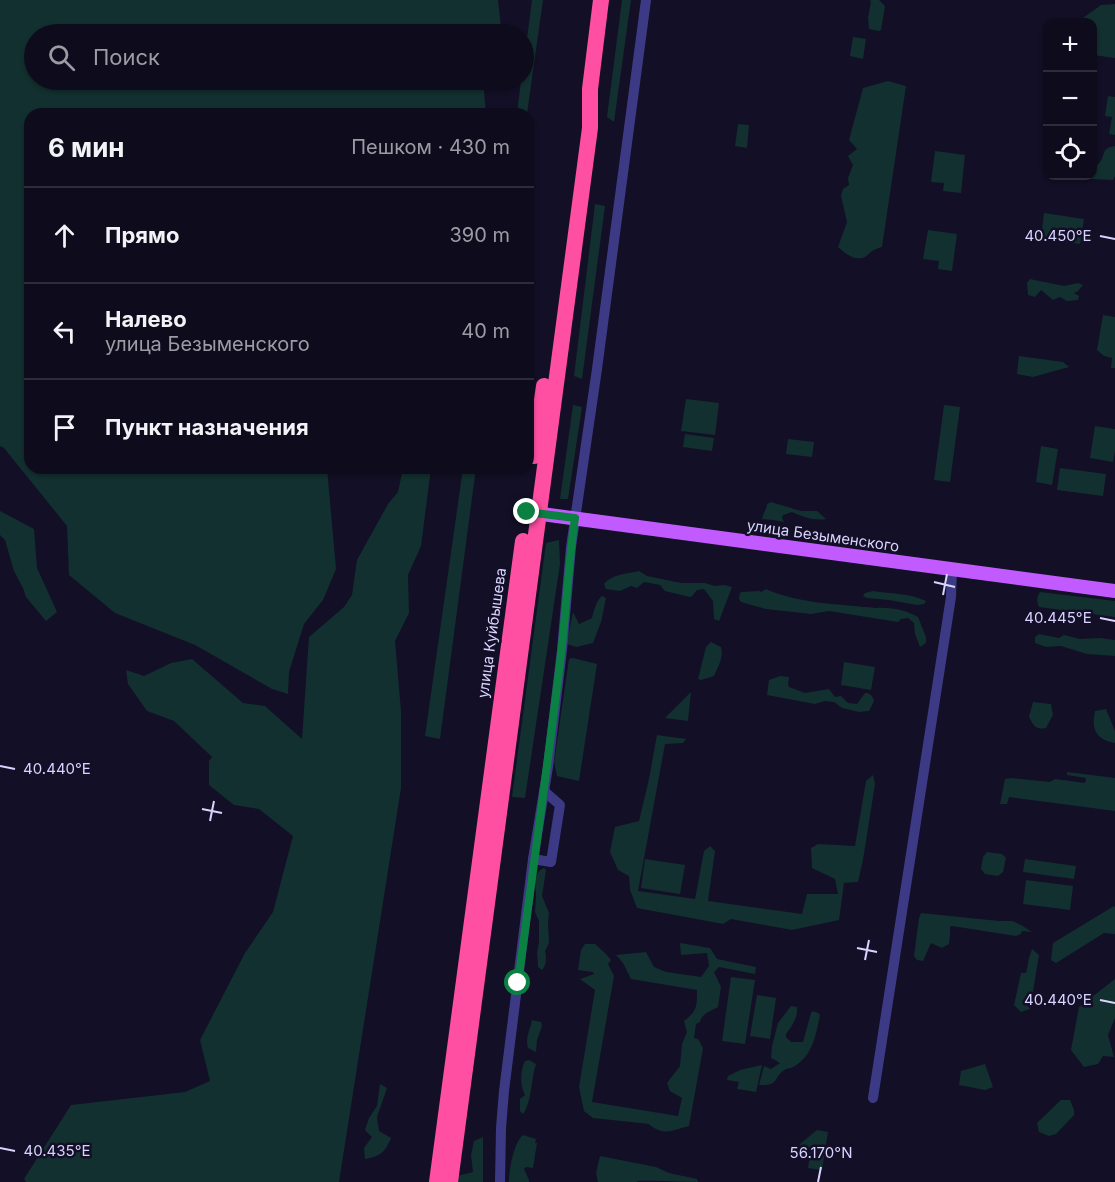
<!DOCTYPE html>
<html lang="ru">
<meta charset="utf-8">
<style>
:root{--surface:#0e0b1c;--page:#1c1929;--text:#f1f3f6;--muted:#9b9ba3;--line:#2e2b3b}
body{margin:0;font-family:Inter,sans-serif;background:var(--page);color:var(--text)}
.controls{position:absolute;right:18px;top:18px;display:grid;overflow:hidden;border-radius:12px;box-shadow:0 2px 4px #0004}
.controls button{width:54px;height:54px;display:grid;place-items:center;padding:0;border:0;border-bottom:2px solid var(--line);background:var(--surface);color:var(--text);font:30px sans-serif}
.stop{position:absolute;width:18px;height:18px;margin:-14px;border:4px solid #0b8043;border-radius:50%;background:#fff}
.stop.end{background:#0b8043;border-color:#fff;box-shadow:0 2px 6px #0008}
.list{margin:0;padding:0;list-style:none}
h2{display:flex;justify-content:space-between;align-items:center;height:78px;margin:0;padding:0 24px;font-size:26px}
h2 small{font-size:20px;font-weight:400;color:var(--muted)}
.list li{display:grid;grid-template-columns:39px 1fr auto;gap:18px;align-items:center;box-sizing:border-box;height:96px;padding:0 24px;border-top:2px solid var(--line)}
.list b{display:block;font-size:22px;white-space:nowrap}
.list p{margin:0;font-size:20px;white-space:nowrap;color:var(--muted)}
.list em{font-size:20px;font-style:normal;color:var(--muted)}
.icon{flex:none;width:33px;height:33px;fill:none;stroke:currentColor;stroke-width:2;stroke-linecap:round;stroke-linejoin:round}
.map{position:relative;flex:none;width:1115px;height:1182px;overflow:hidden}
.search{position:absolute;background:var(--surface);box-shadow:0 2px 4px #0004;left:24px;top:24px;width:510px;height:66px;display:flex;align-items:center;gap:15px;box-sizing:border-box;padding:0 21px;border-radius:33px;color:var(--muted);font-size:22px}
.panel{position:absolute;background:var(--surface);box-shadow:0 2px 4px #0004;left:24px;top:108px;width:510px;height:366px;border-radius:18px}
.map>svg:first-child{display:block}
.green{fill:#12302f}
.lines{fill:none;stroke-linecap:round;stroke-linejoin:round}
.minor{stroke:#3d3a85;stroke-width:10}
.major{stroke:#c25bff;stroke-width:14}
.highway{stroke:#ff4fa3;stroke-width:16}
.route{stroke:#0b8043;stroke-width:8}
.ticks{fill:none;stroke:#d9d4ff;stroke-width:2}
.labels{text-anchor:middle;stroke-width:5;stroke-linejoin:round;paint-order:stroke}
.street-label{font-size:15px;fill:#d9d4ff;stroke:#130f26}
.ticks-label{font-size:15px;text-anchor:middle;fill:#d9d4ff;stroke:#130f26;stroke-width:5;stroke-linejoin:round;paint-order:stroke}
</style>
<div class="map">
<svg width="1115" height="1182" viewBox="0 0 1115 1182">
<rect width="100%" height="100%" fill="#130f26"/>
<!-- green -->
<g class="green">
<polygon points="0,0 498,0 501,27 499,34 34,34 34,80 483,80 486,114 30,114 30,468 327,468 336,569 323,600 304,624 289,672 288,694 272,689 195,645 115,613 69,575 67,526 4,448 0,446"/>
<polygon points="532,0 543,0 527,114 517,114 521,80 524,80 524,62"/>
<polygon points="622,0 631,0 614,122 607,117"/>
<polygon points="869,0 879,0 885,6 881,30 879,31 869,29 868,18 871,1"/>
<polygon points="1115,4 1115,58 1093,55 1092,22 1058,22 1058,18 1083,18 1101,5"/>
<polygon points="853,37 866,39 863,59 850,56"/>
<path d="M888,81L906,86L882,247C871,250 873,251 865,257C855,262 845,253 838,247L847,222L841,196L843,189L849,185L848,178L853,165L848,156L857,149L849,140L863,88Z"/>
<polygon points="1108,96 1115,97 1115,135 1109,134 1112,117 1105,116"/>
<polygon points="738,124 749,125 747,148 735,146"/>
<path d="M1115,146V176L1113,180L1091,179L1087,177L1088,176H1092L1093,168C1095,166 1098,165 1100,162C1106,154 1101,148 1115,146Z"/>
<polygon points="935,151 965,155 961,193 943,191 944,183 931,182"/>
<polygon points="595,204 605,206 582,379 574,376"/>
<polygon points="1044,213 1084,219 1080,244 1041,239"/>
<polygon points="928,230 957,234 952,271 938,269 939,261 923,259"/>
<polygon points="1030,279 1064,286 1078,283 1083,285 1078,291 1074,293 1079,296 1078,300 1067,301 1060,297 1053,300 1041,290 1035,297 1028,295 1027,283"/>
<polygon points="1103,315 1115,317 1115,368 1111,368 1112,358 1104,356 1097,350"/>
<polygon points="1019,356 1063,362 1069,367 1033,377 1017,374"/>
<polygon points="686,399 719,403 715,435 681,431"/>
<polygon points="573,405 582,407 568,499 560,499"/>
<polygon points="944,405 960,407 950,482 934,480"/>
<polygon points="1095,426 1115,429 1115,451 1113,462 1090,458"/>
<polygon points="685,434 714,438 712,451 683,447"/>
<polygon points="788,439 814,442 812,457 786,454"/>
<polygon points="1041,446 1058,449 1052,485 1036,482"/>
<polygon points="407,468 431,468 421,546 408,575 409,613 395,641 401,711 401,788 339,1182 26,1182 24,1179 71,1105 185,1092 210,1081 200,1040 245,953 273,912 293,836 259,809 234,805 209,785 209,761 212,757 174,721 147,711 128,684 126,670 144,676 171,663 192,659 243,703 265,706 302,739 309,637 344,607 352,595 357,560 388,504 398,492 402,473"/>
<polygon points="463,468 476,468 440,739 425,736"/>
<polygon points="1060,468 1106,474 1103,496 1057,490"/>
<path d="M771,502L801,511H817L826,519C814,521 803,517 792,512L783,515L782,518L784,522L773,520L762,519C763,513 767,509 767,504Z"/>
<polygon points="0,511 34,529 37,568 57,612 46,621 26,597 23,588 14,571 5,540 0,535"/>
<polygon points="559,540 560,564 525,798 512,797 546,543"/>
<path d="M639,571L647,576L681,583H705L715,586L724,585L732,587L719,621L714,619L713,601L704,589L697,590L692,596L690,597L665,591L660,585L644,582L637,588L631,586L620,591L606,589L604,584C612,574 626,574 639,571Z"/>
<path d="M766,589C800,604 839,604 876,608C890,607 906,610 918,617L926,637V643L920,647L915,634L914,623L908,618L901,619L898,622L829,611L811,614L766,609L741,602L739,599L740,593L742,592L759,591L761,592Z"/>
<path d="M873,591C891,594 910,593 926,601L924,604L917,605L889,600L867,598L863,596L865,593Z"/>
<path d="M1040,592L1115,601V617L1039,607C1036,601 1037,596 1040,592Z"/>
<path d="M602,596L606,598L601,622L593,643L576,647L567,644V641L573,612L579,624L592,618C594,610 596,601 602,596Z"/>
<polygon points="1039,634 1059,638 1064,635 1080,639 1100,638 1115,640 1115,656 1087,654 1061,646 1046,647 1035,643 1035,637"/>
<path d="M711,642L721,647C724,657 718,667 714,676L701,680L698,679L706,647Z"/>
<polygon points="573,658 597,664 579,781 557,776 554,762 569,659"/>
<polygon points="844,662 875,667 871,690 841,685"/>
<polygon points="780,676 789,677 788,685 789,687 805,693 829,689 835,697 841,696 848,703 857,704 865,693 868,693 872,696 874,701 869,711 859,712 842,708 834,702 825,701 815,704 767,695 769,680"/>
<polygon points="691,692 688,721 665,718"/>
<path d="M1033,702L1051,704L1053,715L1046,728C1035,730 1034,726 1029,717Z"/>
<path d="M1106,709L1115,731V743C1096,740 1091,729 1095,711Z"/>
<polygon points="657,735 686,739 683,743 665,744 638,891 695,899 704,851 710,846 715,851 708,901 802,914 807,894 838,894 835,879 812,868 811,848 818,844 855,846 866,781 873,775 875,784 863,860 858,882 844,883 839,920 792,930 731,919 723,924 637,908 630,890 629,876 618,870 610,852 615,827 639,821 649,779"/>
<polygon points="1067,772 1115,778 1115,811 1009,797 1007,804 1000,804 1005,779 1011,778 1050,782 1055,779 1085,783 1086,778 1067,775"/>
<polygon points="987,852 1002,854 1006,858 1003,872 998,876 985,874 981,869 983,857"/>
<polygon points="645,859 685,865 680,894 641,888"/>
<polygon points="1025,859 1076,866 1074,879 1023,872"/>
<path d="M544,868L546,870L542,896L549,913L548,922L549,943L545,951C547,957 546,966 542,970L538,967L537,952L539,942V921L535,912L536,897L535,878L539,871Z"/>
<polygon points="1026,880 1073,886 1070,910 1023,904"/>
<polygon points="1114,906 1115,907 1115,934 1104,933 1056,963 1051,960 1053,943"/>
<polygon points="921,913 999,921 1013,921 1021,925 1032,932 1022,931 1021,934 1016,936 952,926 950,927 950,935 949,944 942,948 931,943 923,961 917,960 914,956 919,918"/>
<path d="M680,943L710,948L717,959L756,967L755,974L719,967L714,972L721,987L718,1007C711,1011 701,1014 700,1022L696,1024L694,1038L698,1039L703,1048L689,1126C673,1130 663,1137 649,1124L593,1118L584,1111L579,1087L595,990L580,979L594,974L593,972L578,970L581,950L585,944H595L607,955L611,960L608,964L614,976L592,1102L678,1116L682,1098L670,1091L667,1083L680,1066L682,1044L687,1032L684,1021C697,1011 697,1007 697,990L631,979L623,963L616,955L646,952L654,967L666,972L701,977L709,966L707,953L681,955Z"/>
<polygon points="1032,949 1039,955 1030,1009 1021,1012 1014,1005 1021,973 1026,973 1029,958"/>
<polygon points="731,977 755,980 745,1044 722,1041"/>
<polygon points="1115,979 1115,1018 1108,1035 1114,1057 1103,1056 1098,1064 1084,1067 1071,1050 1079,1007"/>
<polygon points="757,995 776,998 770,1039 750,1036"/>
<path d="M791,1006L797,1007C798,1018 792,1026 786,1034V1037L791,1042H803L811,1013L813,1011L818,1013L820,1015C816,1034 813,1055 795,1066C792,1068 789,1068 786,1069C772,1077 781,1086 759,1085L764,1066L771,1069L780,1063L771,1058L772,1046L778,1023Z"/>
<path d="M532,1020L541,1022L542,1026L537,1040L536,1052L528,1048C525,1038 530,1030 532,1020Z"/>
<path d="M529,1060L536,1064C531,1079 532,1102 523,1114L520,1111V1099L525,1095C520,1086 520,1070 525,1061Z"/>
<polygon points="985,1064 993,1087 985,1090 959,1085 961,1071"/>
<polygon points="762,1065 756,1092 737,1089 739,1082 727,1080 728,1076 740,1070"/>
<path d="M380,1084L387,1088L377,1117L379,1131L391,1138C385,1152 381,1156 365,1159L364,1148L372,1137L365,1130L369,1118L377,1106Z"/>
<polygon points="1061,1100 1070,1100 1074,1110 1074,1115 1056,1134 1049,1136 1039,1132 1037,1123"/>
<polygon points="817,1130 828,1132 822,1170 808,1168 810,1155 798,1153 800,1144"/>
<path d="M523,1135L536,1139L535,1143H537L533,1168L526,1167L524,1169L529,1180V1182H509C509,1169 514,1142 523,1135Z"/>
<polygon points="483,1137 483,1182 457,1182 457,1176 473,1172 471,1155 474,1141"/>
<path d="M600,1156L656,1167L669,1173L697,1179L698,1182C678,1182 658,1180 638,1181L637,1182H598L596,1173Z"/>
</g>
<g class="lines">
<!-- minor -->
<g class="minor">
<polyline points="533,859 551,862 560,805 544,791"/>
<polyline points="873,1098 951,597 952,569"/>
<polyline points="500,1182 501,1128 504,1091 533,859 548,767 562,650 571,547 597,369 646,0"/>
</g>
<!-- major -->
<polyline class="major" points="527,512 1115,591"/>
<!-- highway -->
<g class="highway">
<polyline points="534,456 544,386"/>
<polyline points="437,1182 523,541"/>
<polyline points="450,1182 590,128 590,89 601,0"/>
</g>
</g>
<g class="lines">
<!-- route -->
<path class="route" d="M518,983C532,876 547,770 560,663C566,615 568,566 575,518L527,512"/>
</g>
<!-- ticks -->
<path class="ticks" d="M1100,236L1115,239M934,582L955,587M943,595L947,574M1100,618L1115,621M0,766L15,769M202,809L222,813M210,821L214,801M857,948L877,952M865,960L869,940M1100,1000L1115,1003M0,1148L15,1151M818,1182L821,1167"/>
<g class="labels">
<!-- street labels -->
<g class="street-label">
<text transform="translate(823 536) rotate(8)" y="5">улица Безыменского</text>
<text transform="translate(492 633) rotate(-82)" y="5">улица Куйбышева</text>
</g>
</g>
<g class="ticks-label">
<text x="1058" y="241">40.450°E</text>
<text x="1058" y="623">40.445°E</text>
<text x="57" y="774">40.440°E</text>
<text x="1058" y="1005">40.440°E</text>
<text x="57" y="1156">40.435°E</text>
<text x="821" y="1158">56.170°N</text>
</g>
</svg>
<div class="controls">
<button>+</button>
<button>−</button>
<button><svg class="icon" aria-label="locate" viewBox="0 0 24 24"><circle cx="12" cy="12" r="6"/><path d="M12 2v4M12 18v4M2 12h4M18 12h4"/></svg></button>
</div>
<div class="stop" style="left:518px;top:983px"></div>
<div class="stop end" style="left:527px;top:512px"></div>
<div class="search"><svg class="icon" aria-label="search" viewBox="0 0 24 24"><circle cx="10" cy="10" r="6"/><path d="M15 15l6 6"/></svg>Поиск</div>
<section class="panel">
<h2>6 мин<small>Пешком · 430 m</small></h2>
<ul class="list">
<li><svg class="icon" aria-label="ahead" viewBox="0 0 24 24"><path d="M12 20V5M6 11l6-6 6 6"/></svg><div><b>Прямо</b></div><em>390 m</em></li>
<li><svg class="icon" aria-label="left" viewBox="0 0 24 24"><path d="M17 20v-9H6M10 6l-5 5 5 5"/></svg><div><b>Налево</b><p>улица Безыменского</p></div><em>40 m</em></li>
<li><svg class="icon" aria-label="arrive" viewBox="0 0 24 24"><path d="M6 21V4h12l-3 4 3 4H6"/></svg><div><b>Пункт назначения</b></div></li>
</ul>
</section>
</div>
